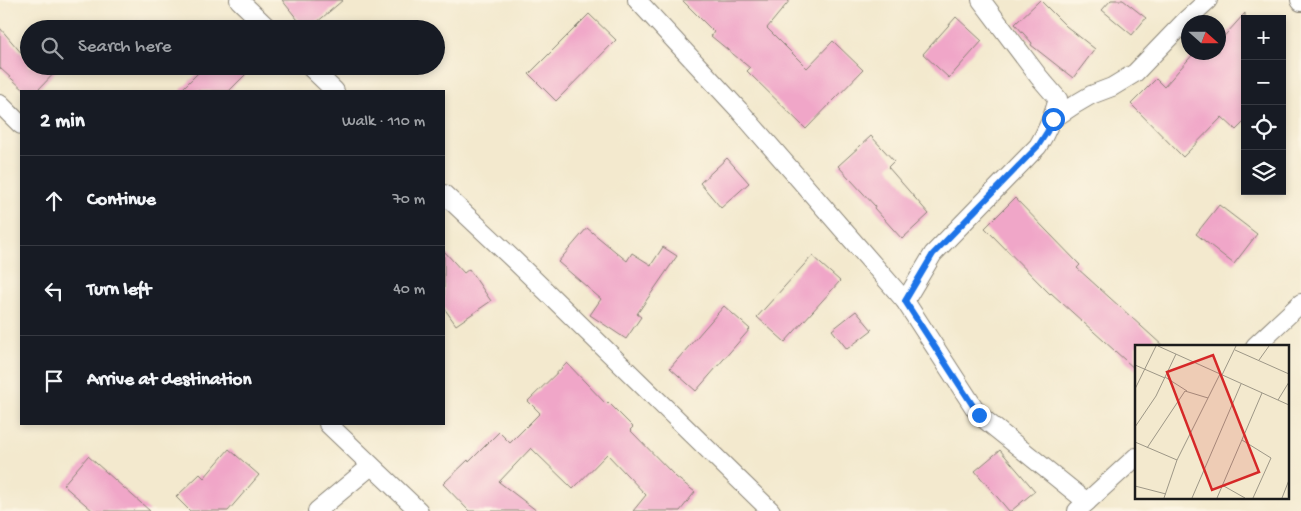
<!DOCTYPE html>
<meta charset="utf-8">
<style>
:root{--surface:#171b24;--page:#242831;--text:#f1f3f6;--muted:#9ea1a6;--line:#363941}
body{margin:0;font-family:"Gochi Hand",sans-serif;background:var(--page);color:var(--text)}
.controls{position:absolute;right:15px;top:15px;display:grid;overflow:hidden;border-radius:0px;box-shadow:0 2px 8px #0003}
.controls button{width:45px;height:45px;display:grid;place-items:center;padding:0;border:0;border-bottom:1px solid var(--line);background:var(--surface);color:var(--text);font:25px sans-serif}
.compass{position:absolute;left:1181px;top:15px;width:45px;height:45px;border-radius:50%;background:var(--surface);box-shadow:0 2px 8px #0003;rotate:111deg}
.stop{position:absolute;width:15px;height:15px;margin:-11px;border:4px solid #1a73e8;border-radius:50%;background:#fff}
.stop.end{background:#1a73e8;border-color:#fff;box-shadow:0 1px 5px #0008}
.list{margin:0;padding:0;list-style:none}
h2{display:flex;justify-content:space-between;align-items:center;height:65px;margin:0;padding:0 20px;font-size:21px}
h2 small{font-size:16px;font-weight:400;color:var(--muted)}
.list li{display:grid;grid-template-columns:32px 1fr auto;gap:15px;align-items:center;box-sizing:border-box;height:90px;padding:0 20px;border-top:1px solid var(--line)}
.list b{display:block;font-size:19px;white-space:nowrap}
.list em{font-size:16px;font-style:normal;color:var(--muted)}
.icon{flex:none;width:28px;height:28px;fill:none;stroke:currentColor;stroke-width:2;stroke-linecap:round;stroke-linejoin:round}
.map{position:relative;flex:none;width:1301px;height:511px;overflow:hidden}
.search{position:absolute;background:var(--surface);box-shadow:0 2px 8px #0003;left:20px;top:20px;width:425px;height:55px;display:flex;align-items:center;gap:12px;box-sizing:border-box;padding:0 18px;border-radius:28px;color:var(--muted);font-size:19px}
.panel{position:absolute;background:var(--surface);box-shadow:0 2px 8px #0003;left:20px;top:90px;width:425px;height:335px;border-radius:0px}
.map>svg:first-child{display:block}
.building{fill:#f0a6c8}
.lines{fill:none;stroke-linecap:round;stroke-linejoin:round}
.street-casing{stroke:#888275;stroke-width:20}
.street{stroke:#fff;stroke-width:18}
.route{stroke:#1a73e8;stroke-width:6}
.inset-road{fill:none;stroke:#9d9787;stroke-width:1}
.view{fill:#d62828;fill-opacity:0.15;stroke:#d62828;stroke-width:2.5}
.inset-edge{fill:none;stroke:#1c1c1c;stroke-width:2.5}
</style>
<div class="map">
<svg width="1301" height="511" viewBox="0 0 1301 511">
<rect width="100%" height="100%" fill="#fcf5e5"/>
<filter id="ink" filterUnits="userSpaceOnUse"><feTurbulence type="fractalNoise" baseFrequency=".02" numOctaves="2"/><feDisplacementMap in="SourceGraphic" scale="10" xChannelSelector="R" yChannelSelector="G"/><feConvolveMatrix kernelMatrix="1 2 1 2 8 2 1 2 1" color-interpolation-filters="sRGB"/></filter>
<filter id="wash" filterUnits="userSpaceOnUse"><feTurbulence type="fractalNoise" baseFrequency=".0096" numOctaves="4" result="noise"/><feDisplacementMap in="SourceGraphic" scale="20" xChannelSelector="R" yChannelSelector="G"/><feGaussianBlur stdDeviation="1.12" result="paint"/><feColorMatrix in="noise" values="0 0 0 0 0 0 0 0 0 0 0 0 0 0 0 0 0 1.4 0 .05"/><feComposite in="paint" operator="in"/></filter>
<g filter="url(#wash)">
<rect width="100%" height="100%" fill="#f3e9ce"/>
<g id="blocks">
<!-- building -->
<g class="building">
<polygon points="282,0 343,0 309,29 305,29"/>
<polygon points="682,0 790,0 767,28 807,68 833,41 863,70 806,129 747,71 750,68 711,36 714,32"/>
<polygon points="1040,0 1066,26 1095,49 1073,78 1031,45 1032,43 1015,24"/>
<polygon points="1111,0 1123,0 1146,18 1132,35 1102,10"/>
<polygon points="1245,13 1245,121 1236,130 1222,117 1183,157 1131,104 1156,79 1164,87 1195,52 1218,52 1218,43"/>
<polygon points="589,14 616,40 556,101 529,74"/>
<polygon points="956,17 982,41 949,78 923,54"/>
<polygon points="0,28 29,62 29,66 61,66 37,91 25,91 0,68"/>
<polygon points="205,66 254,66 229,91 180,91"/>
<polygon points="871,136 894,161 888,167 929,214 902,239 874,208 875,206 838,166"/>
<polygon points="727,158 749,183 721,208 700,183"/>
<polygon points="1015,198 1080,265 1077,268 1163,346 1136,346 1136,370 1051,293 1050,294 985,228"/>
<polygon points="1219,205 1257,234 1234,264 1196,234"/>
<polygon points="587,228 627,261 632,253 651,265 663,247 677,256 637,314 641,317 626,339 590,315 601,299 558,262"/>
<polygon points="444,251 464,273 469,269 491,301 456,325 444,308"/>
<polygon points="812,256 840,281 785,342 757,317"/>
<polygon points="724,306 750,329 696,391 670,368"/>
<polygon points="856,311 872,330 847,349 832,330"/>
<polygon points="567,363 606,404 608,402 633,427 630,430 676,477 695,492 680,511 633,511 646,495 607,454 573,489 531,448 499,482 537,511 469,511 443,484 468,460 469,462 499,432 510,443 540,413 528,401"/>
<polygon points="229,449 259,475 228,511 190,511 176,497 200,474 204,478"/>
<polygon points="1000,450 1035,491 1011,511 1009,511 975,471"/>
<polygon points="88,456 150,511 93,511 63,485"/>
</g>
</g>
</g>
<g filter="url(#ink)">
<use href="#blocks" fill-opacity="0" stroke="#888275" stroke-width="1"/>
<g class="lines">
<!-- street casing -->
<g class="street-casing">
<g id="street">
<polyline points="239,0 269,29"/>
<polyline points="637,0 739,110 905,301 979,415 1087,502"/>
<polyline points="1300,0 1301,2"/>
<polyline points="309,66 335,91"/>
<polyline points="0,104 21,125"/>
<polyline points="1053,119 1074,105 1091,95 1112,87 1135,73 1186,20 1208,0"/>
<polyline points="444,194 515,261 771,511"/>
<path d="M905,301L933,254L1038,146C1048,130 1053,117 1058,99L1039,77L981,0"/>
<polyline points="1255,346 1301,303"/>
<polyline points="328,424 419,511"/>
<polyline points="317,511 371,466"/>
<polyline points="1077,511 1136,457"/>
</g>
</g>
<!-- street -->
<use href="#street" class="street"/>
</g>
</g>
<g class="lines" filter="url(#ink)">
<!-- route -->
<polyline class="route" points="979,415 905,301 933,254 1038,146 1047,132 1053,119"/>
</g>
<!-- overview -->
<g transform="translate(1135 345)">
<rect width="154" height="154" fill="#f3e9ce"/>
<path class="inset-road" d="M23,1L154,60M100,5L154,29M124,15L134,1M0,20L30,33M87,30L101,1M30,32L52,46M0,44L21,1M143,55L154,37M0,82L21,51L41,9M107,95L136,113L118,153M0,97L42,115M12,103L50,46L73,53M87,140L110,153M0,141L31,149M29,153L42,115L85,29M57,153L106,39M82,153L127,48M147,153L154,135"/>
<path class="view" d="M78,10L124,127L77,145L32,27Z"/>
<rect width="154" height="154" class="inset-edge"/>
</g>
</svg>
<div class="controls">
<button>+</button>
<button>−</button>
<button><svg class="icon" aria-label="locate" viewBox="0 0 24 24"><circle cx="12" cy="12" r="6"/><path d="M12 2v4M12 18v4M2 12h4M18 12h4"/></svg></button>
<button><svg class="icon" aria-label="layers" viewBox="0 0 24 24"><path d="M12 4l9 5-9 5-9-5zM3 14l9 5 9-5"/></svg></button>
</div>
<svg class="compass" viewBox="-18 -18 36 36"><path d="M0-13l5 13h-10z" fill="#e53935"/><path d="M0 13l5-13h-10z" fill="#9ea1a6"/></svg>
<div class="stop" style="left:1053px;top:119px"></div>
<div class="stop end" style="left:979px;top:415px"></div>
<div class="search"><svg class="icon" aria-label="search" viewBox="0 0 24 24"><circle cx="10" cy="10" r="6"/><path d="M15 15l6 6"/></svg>Search here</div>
<section class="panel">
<h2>2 min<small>Walk · 110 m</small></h2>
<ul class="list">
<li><svg class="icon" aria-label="ahead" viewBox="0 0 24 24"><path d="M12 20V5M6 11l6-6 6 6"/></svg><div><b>Continue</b></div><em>70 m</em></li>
<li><svg class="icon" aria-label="left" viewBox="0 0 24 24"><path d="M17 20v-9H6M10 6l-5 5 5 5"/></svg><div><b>Turn left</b></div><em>40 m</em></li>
<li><svg class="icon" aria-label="arrive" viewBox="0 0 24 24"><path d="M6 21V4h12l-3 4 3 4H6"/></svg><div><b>Arrive at destination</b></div></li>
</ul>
</section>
</div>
